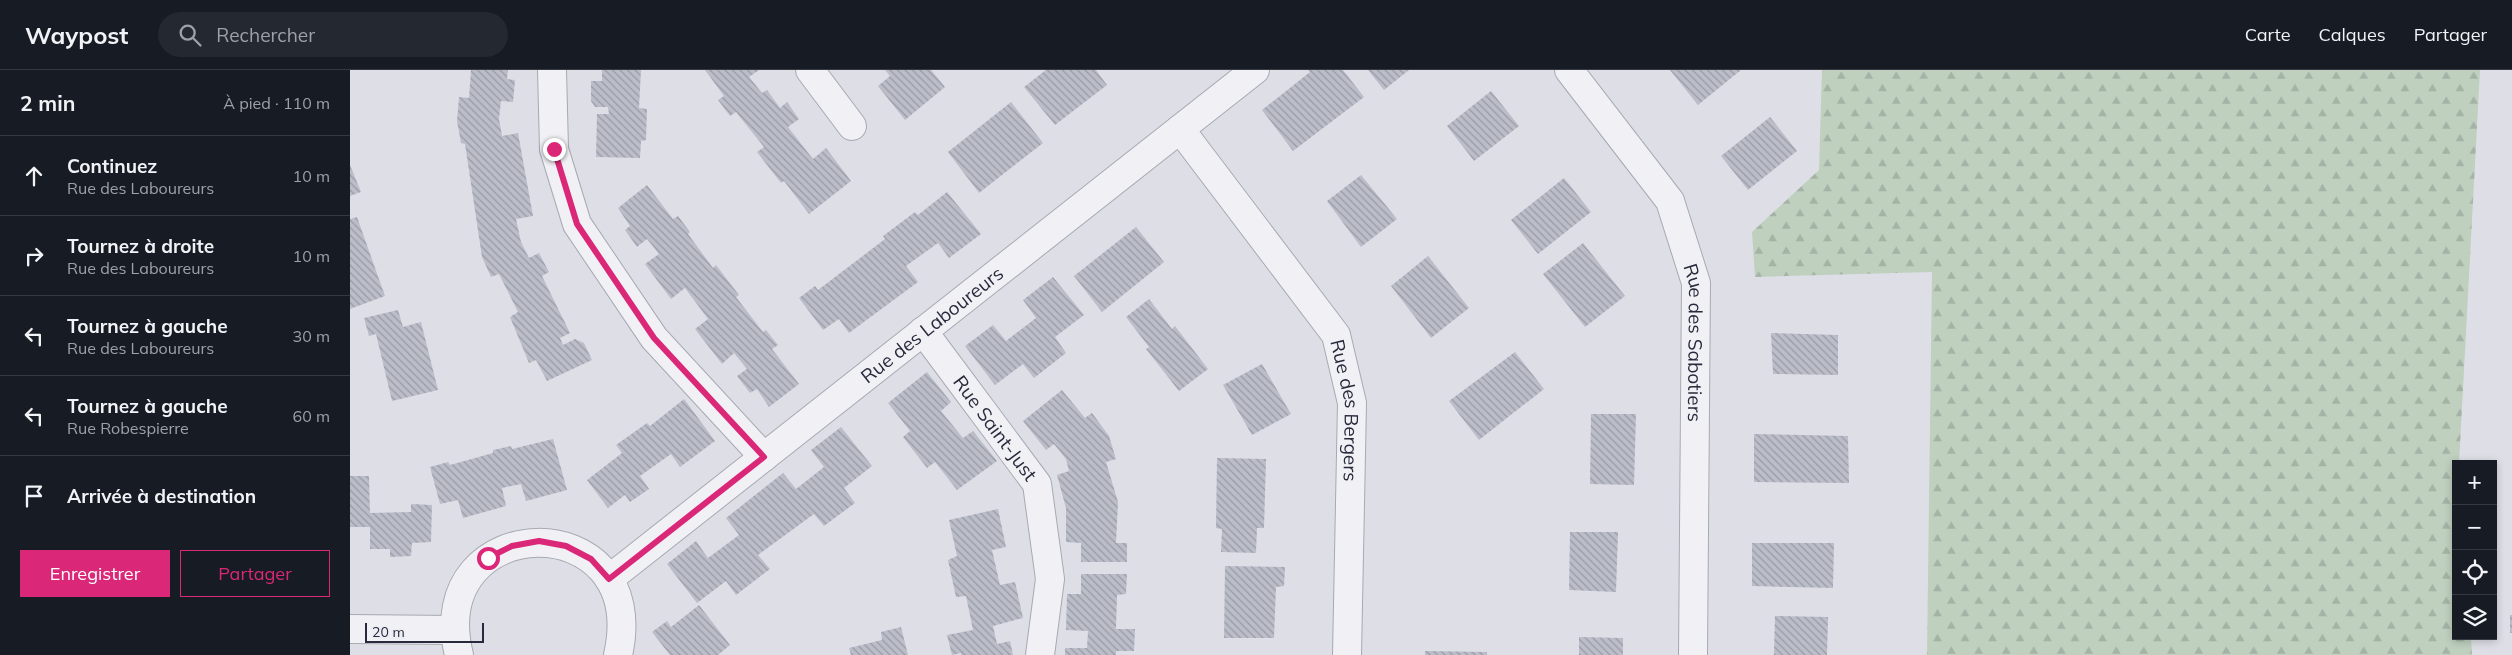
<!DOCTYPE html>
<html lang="fr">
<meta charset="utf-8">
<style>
:root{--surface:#171b24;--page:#242831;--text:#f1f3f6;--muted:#9ea1a6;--line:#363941;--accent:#db2777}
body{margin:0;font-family:Mulish,sans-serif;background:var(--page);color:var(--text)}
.controls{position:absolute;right:15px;bottom:15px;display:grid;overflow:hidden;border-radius:0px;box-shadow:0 2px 8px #0003}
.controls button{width:45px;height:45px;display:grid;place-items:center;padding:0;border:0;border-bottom:1px solid var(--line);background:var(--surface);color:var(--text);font:25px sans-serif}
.scale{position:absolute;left:15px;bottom:12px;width:119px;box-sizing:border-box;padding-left:5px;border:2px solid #282a3c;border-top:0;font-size:14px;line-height:18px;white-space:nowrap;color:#282a3c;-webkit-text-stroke:4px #edeef4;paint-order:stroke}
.stop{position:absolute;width:15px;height:15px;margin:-11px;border:4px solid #db2777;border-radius:50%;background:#fff}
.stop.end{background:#db2777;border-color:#fff;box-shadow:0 1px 5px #0008}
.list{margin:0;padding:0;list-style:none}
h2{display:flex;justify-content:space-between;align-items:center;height:65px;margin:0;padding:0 20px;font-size:21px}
h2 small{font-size:16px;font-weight:400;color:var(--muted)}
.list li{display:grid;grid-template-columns:32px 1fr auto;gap:15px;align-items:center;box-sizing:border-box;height:80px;padding:0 20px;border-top:1px solid var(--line)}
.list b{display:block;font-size:19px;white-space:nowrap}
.list p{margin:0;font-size:16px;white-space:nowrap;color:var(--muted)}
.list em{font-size:16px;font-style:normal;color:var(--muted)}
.actions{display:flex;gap:10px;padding:15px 20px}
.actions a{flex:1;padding:11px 0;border:1px solid var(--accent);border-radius:0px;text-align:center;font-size:18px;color:var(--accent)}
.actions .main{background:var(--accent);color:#fff}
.icon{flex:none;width:28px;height:28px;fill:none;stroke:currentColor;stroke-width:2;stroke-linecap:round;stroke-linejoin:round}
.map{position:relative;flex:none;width:2162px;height:585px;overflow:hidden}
header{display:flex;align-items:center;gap:30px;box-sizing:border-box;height:70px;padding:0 25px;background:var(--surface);border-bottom:1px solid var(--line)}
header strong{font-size:24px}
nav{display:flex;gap:28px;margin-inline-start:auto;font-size:18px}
.search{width:350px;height:45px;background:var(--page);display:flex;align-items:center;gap:12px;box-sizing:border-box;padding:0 18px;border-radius:28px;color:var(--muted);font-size:19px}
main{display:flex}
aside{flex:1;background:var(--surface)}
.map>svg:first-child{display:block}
.forest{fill:url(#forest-firs)}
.building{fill:url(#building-back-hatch)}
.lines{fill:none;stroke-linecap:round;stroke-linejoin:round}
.minor-casing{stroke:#a7a9b3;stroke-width:30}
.minor{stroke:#f0f0f5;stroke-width:28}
.route{stroke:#db2777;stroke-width:6}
.labels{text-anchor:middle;stroke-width:5;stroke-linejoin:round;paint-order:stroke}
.street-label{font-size:19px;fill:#282a3c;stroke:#edeef4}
</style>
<header>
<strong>Waypost</strong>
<div class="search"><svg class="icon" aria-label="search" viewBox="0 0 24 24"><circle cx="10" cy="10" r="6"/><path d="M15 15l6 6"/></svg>Rechercher</div>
<nav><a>Carte</a><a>Calques</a><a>Partager</a></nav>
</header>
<main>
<aside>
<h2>2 min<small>À pied · 110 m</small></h2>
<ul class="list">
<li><svg class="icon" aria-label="ahead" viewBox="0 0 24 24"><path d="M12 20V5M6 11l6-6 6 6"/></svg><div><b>Continuez</b><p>Rue des Laboureurs</p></div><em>10 m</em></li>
<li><svg class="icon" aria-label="right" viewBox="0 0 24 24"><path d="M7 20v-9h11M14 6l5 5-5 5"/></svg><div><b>Tournez à droite</b><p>Rue des Laboureurs</p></div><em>10 m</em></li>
<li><svg class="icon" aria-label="left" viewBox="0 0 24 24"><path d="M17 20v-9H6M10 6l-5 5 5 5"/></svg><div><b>Tournez à gauche</b><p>Rue des Laboureurs</p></div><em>30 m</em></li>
<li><svg class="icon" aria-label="left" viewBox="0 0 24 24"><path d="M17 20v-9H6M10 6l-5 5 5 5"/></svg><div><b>Tournez à gauche</b><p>Rue Robespierre</p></div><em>60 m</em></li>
<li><svg class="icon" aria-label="arrive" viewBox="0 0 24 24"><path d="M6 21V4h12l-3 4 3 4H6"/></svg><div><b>Arrivée à destination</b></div></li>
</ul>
<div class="actions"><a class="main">Enregistrer</a><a>Partager</a></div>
</aside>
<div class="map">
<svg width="2162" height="585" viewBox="0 0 2162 585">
<defs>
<pattern id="forest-firs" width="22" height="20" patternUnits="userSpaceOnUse" patternTransform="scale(1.25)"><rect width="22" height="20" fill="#bfd0bf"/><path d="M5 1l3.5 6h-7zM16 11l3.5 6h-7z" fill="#a4b3a5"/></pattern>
<pattern id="building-back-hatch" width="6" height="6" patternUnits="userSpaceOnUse" patternTransform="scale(1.25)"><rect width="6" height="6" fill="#bbbdc9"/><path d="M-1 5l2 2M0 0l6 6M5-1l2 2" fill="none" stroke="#989aa4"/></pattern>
</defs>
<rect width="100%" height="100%" fill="#dedfe6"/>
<!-- forest -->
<polygon class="forest" points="1472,0 2130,0 2109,394 2106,394 2106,566 2121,566 2122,585 1577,585 1582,202 1405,207 1402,162 1469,100"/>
<!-- building -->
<g class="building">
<polygon points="121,0 158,0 157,9 165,10 163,32 151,31 149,49 152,66 168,63 183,146 166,149 171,172 179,188 189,183 199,202 192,206 220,263 210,268 213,275 225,269 234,273 242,290 197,311 186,290 179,293 160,247 168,242 149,204 141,207 132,187 115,74 111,73 107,51 109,27 119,28"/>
<polygon points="252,0 291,0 289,38 297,39 296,70 291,71 290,88 246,87 247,44 259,44 258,37 245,37 241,31 241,11 252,11"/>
<polygon points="355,0 409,0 399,7 412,23 417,20 430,38 437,32 449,49 438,57 463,89 476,78 501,111 459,144 434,111 431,113 407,82 414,77 386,42 380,46 368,30 374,26"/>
<polygon points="535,0 581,0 595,17 555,50 528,16 540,6"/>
<polygon points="696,0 746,0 757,15 705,55 674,17"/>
<polygon points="958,0 993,0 1014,27 943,81 912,40 960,2"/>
<polygon points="1018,0 1059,0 1034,20"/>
<polygon points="1320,0 1391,0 1348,35"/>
<polygon points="1141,21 1169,56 1124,91 1097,56"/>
<polygon points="661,32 693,73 629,123 598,82"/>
<polygon points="1420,47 1447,81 1398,120 1371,86"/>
<polygon points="0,95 11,122 0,126"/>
<polygon points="1011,105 1047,149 1011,177 977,131"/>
<polygon points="1214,108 1241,142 1188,184 1161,150"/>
<polygon points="297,115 323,149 328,146 340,162 338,164 363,198 366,195 389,225 386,227 413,262 416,260 428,275 422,279 449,314 419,337 407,319 400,323 387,306 397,299 384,283 372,294 345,259 358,249 335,218 321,229 295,194 309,184 297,169 287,177 275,160 280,156 268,138"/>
<polygon points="597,122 631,164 599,188 588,173 556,196 568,212 499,263 489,249 473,260 449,228 465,216 468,220 535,169 533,166 565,142 568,145"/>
<polygon points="7,147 35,226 0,239 0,149"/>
<polygon points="786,157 814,192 752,242 724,206"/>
<polygon points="1233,173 1275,226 1235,257 1193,204"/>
<polygon points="1078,186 1119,238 1081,268 1041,216"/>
<polygon points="703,207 734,245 705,267 716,283 684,308 673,294 645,315 615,276 643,255 656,271 686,248 673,230"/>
<polygon points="799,229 822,259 825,256 858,299 829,321 796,279 799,277 776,247"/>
<polygon points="48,240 53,257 71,252 88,320 42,331 26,264 19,266 14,248"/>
<polygon points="1421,263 1488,265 1488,305 1423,304"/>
<polygon points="1165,282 1194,319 1129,370 1099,331"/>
<polygon points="912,294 941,344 902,365 873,315"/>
<polygon points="577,302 601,332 591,341 613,368 623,361 647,391 607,420 585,392 577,398 553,367 560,361 538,333"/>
<polygon points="712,320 735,348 742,343 759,366 766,389 756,392 768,432 766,473 777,473 777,492 731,492 731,473 716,472 716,438 707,405 719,401 716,389 704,374 696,380 673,351"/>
<polygon points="334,329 365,371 330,397 321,384 290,406 299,419 280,432 275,425 258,438 237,410 272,383 266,375 297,353 300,356"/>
<polygon points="1241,344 1286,344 1284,415 1240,414"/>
<polygon points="491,357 522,396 494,418 505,433 474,456 464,444 408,485 420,499 386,525 376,511 347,533 317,494 346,471 358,488 389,465 376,448 433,403 446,419 474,397 461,380"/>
<polygon points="1404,364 1498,366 1499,413 1404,412"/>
<polygon points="203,369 217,420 176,431 171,414 152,418 156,436 113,448 108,430 90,434 80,397 98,392 100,395 143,383 143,380 161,376 162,379"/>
<polygon points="867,388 916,389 914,458 907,458 906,483 871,482 872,459 866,458"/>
<polygon points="0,406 19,406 20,443 61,442 61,434 82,435 81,472 62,473 61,486 40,487 40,479 20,479 20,457 0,457"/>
<polygon points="648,439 656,477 642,480 650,515 665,512 673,548 643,556 647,574 660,571 663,585 611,585 611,583 602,585 597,565 623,560 616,526 606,527 598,490 607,486 599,450"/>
<polygon points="1220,462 1268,462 1266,522 1219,520"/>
<polygon points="1402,473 1484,473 1483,518 1402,516"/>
<polygon points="875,496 935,497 934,516 926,517 924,568 874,568"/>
<polygon points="731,504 777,504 776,524 767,525 766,559 785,559 784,581 766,581 766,585 715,585 715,578 737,578 738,561 716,560 717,524 731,524"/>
<polygon points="349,535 380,575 368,585 320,585 302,562 317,551 321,557"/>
<rect x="2160" y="545" width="2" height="18"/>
<polygon points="1425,546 1478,547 1477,585 1424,585"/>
<polygon points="551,557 558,585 501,585 499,578 532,570 531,562"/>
<polygon points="1229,567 1273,568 1273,585 1229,585"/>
<polygon points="1075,581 1137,582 1137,585 1075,585"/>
</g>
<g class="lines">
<!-- minor casing -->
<g class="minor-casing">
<g id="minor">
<polyline points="202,0 204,79 227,154 304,268 414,387"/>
<polyline points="460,0 502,56"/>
<path id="s1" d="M1219,0L1320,131L1346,213L1343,585"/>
<path id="s2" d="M830,59L986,265L1002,333L997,585"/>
<path id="s3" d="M573,261L687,414L700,509L690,585"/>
<path id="s4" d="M259,509L905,0"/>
<polyline points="0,559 104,560"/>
<path d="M109,585C73,438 302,433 268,585"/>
</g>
</g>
<!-- minor -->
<use href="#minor" class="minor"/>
</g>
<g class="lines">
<!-- route -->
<polyline class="route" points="138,488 162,476 189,471 216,476 241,489 259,509 414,387 304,268 227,154 204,79"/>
</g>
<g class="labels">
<!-- street labels -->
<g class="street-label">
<text dy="7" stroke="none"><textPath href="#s4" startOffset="411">Rue des Laboureurs</textPath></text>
<text dy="7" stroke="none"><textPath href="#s1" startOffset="311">Rue des Sabotiers</textPath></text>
<text dy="7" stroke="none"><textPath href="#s2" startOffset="335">Rue des Bergers</textPath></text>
<text dy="7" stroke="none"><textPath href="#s3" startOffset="121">Rue Saint-Just</textPath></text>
</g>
</g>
</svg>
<div class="controls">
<button>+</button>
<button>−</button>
<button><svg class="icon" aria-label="locate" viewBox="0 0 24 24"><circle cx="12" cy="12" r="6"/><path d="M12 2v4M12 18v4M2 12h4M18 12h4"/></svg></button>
<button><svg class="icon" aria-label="layers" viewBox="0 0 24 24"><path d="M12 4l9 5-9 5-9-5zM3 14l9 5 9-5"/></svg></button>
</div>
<div class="scale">20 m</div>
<div class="stop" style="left:138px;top:488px"></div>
<div class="stop end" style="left:204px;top:79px"></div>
</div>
</main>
